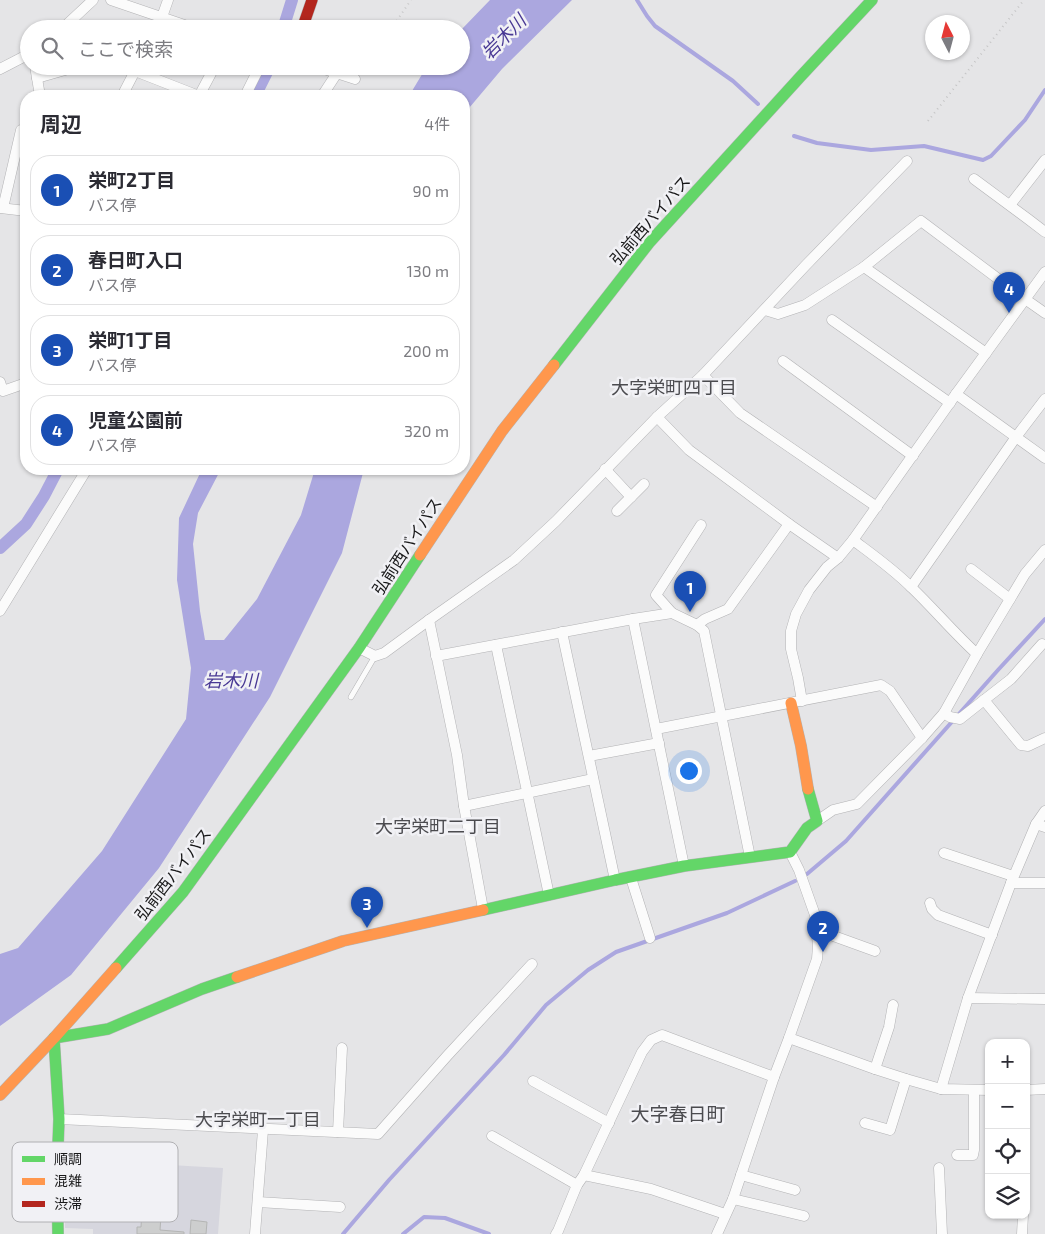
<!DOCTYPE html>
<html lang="ja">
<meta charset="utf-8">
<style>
:root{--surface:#fff;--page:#f2f2f3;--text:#2b2b33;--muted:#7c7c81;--line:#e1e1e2;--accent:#d93025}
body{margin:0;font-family:"Exo 2","Noto Sans JP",sans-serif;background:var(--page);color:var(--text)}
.controls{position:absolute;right:15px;bottom:15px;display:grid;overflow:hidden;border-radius:10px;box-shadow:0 1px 4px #0004}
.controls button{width:45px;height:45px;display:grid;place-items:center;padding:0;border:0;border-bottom:1px solid var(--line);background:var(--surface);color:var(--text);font:25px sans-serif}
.compass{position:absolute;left:925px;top:15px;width:45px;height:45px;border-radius:50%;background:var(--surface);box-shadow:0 1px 4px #0004;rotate:354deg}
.you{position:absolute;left:688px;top:770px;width:18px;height:18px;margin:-12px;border:4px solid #fff;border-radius:50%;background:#1a73e8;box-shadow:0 0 0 8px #1a73e833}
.badge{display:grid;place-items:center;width:32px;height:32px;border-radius:50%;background:var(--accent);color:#fff;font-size:16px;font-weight:700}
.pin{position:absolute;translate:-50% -41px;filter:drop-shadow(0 1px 2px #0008)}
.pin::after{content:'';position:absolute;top:26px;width:18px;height:15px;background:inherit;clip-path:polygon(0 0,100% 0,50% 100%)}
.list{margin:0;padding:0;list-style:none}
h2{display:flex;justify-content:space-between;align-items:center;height:65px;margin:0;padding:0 20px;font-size:21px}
h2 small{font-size:16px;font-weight:400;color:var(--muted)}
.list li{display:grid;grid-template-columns:32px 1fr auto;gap:15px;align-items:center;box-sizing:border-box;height:70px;margin:0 10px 10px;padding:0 10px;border:1px solid var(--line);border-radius:20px}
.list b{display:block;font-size:19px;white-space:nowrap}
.list p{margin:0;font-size:16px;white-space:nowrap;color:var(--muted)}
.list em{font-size:16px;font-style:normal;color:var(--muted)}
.icon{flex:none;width:28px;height:28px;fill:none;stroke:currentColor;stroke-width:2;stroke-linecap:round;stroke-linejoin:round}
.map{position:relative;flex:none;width:1045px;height:1234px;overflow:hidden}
.search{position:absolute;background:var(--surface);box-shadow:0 1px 4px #0004;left:20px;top:20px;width:450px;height:55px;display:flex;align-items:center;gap:12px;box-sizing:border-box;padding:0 18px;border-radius:28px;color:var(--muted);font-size:19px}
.panel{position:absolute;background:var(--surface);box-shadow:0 1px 4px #0004;left:20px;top:90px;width:450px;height:385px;border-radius:20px}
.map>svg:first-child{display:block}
.built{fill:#d6d6de}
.water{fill:#aba7df}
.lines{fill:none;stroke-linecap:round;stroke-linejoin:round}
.stream{stroke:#aba7df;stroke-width:4}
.canal{stroke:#aba7df;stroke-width:12}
.building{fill:#cdcece;stroke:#b4b5b4}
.lane-casing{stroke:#b3b3b5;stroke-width:6}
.street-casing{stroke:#b3b3b5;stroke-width:11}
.fast-casing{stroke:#b3b3b5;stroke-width:12}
.slow-casing{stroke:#b3b3b5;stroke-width:12}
.jam-casing{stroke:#b3b3b5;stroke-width:12}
.path{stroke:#c5c5c6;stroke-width:2;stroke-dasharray:1 4;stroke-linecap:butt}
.lane{stroke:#fbfbfb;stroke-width:5}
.street{stroke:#fbfbfb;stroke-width:10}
.fast{stroke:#63d668;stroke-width:11}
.slow{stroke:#ff974d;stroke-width:11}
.jam{stroke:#b3261e;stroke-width:11}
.labels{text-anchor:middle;stroke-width:5;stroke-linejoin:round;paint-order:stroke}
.street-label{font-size:16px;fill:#181819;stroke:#f1f1f5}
.water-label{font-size:18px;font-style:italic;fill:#483894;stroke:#f1f1f5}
.neighbourhood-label{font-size:18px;fill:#4b4b4f;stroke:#f1f1f5}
.quarter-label{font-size:19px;fill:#4b4b4f;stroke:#f1f1f5}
.key{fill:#f1f1f5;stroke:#b0b0b3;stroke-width:1}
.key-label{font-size:14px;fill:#181819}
</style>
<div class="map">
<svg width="1045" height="1234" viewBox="0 0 1045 1234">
<rect width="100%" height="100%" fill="#e5e5e7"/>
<!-- built -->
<polygon class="built" points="64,1159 223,1168 218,1234 93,1234 93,1229 65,1228"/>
<!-- water -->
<g class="water">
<polygon points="490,0 572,0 502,69 464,114 464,96 409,96 427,66 461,66 461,30"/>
<polygon points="202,469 221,469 198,513 193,544 200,611 205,640 224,640 257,599 301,515 315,469 364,469 342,553 270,697 159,868 71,975 0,1026 0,954 18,948 102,851 186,719 191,668 177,580 179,518"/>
</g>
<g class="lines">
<!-- stream -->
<g class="stream">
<polyline points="637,0 647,16 655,26 733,81 758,104"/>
<polyline points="794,136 817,143 871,150 924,146 983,160 991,156 1025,120 1045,90"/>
<polyline points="807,874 846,841 998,670 1045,619"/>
<polyline points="343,1234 389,1180 504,1055 546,1005 588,970 616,952 727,913 795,881"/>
<polyline points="403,1234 424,1217 445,1218 489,1234"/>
</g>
<!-- canal -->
<g class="canal">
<polyline points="283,29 292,0"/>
<polyline points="255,96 270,66"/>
<polyline points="0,548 26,524 44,496 58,469"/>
</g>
</g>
<!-- building -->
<g class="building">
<polygon points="143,1191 164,1192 164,1200 162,1201 160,1230 184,1232 184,1234 137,1234 137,1227 141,1227"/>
<polygon points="191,1220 207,1222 206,1234 190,1234"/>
</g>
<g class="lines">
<!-- lane casing -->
<g class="lane-casing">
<polyline id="lane" points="351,697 375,656"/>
</g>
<!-- street casing -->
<g class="street-casing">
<g id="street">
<polyline points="111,0 196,29"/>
<polyline points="162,17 168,0"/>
<polyline points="62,29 93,0"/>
<polyline points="35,66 40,96"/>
<polyline points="315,66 355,79"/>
<polyline points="0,69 29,54"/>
<polyline points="37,78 72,68"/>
<polyline points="122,96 135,71 199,96"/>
<polyline points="199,96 215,66"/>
<polyline points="245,96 260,66"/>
<polyline points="322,96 337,73"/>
<polyline points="974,179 1028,219 1045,232"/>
<polyline points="1010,205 1045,160"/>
<polyline points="0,208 26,211"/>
<polyline points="3,208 21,130 26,131"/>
<polyline points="864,267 986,353"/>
<polyline points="765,310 778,314 805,305 864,267 921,221 1025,299 1045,313"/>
<polyline points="832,320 950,403"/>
<polyline points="783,361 913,456"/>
<polyline points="703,375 740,413 877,507"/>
<polyline points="0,382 3,391 26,383"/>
<polyline points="956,394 1045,458"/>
<polyline points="657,417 689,450 789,524 838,558"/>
<polyline points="605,469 631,497"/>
<polyline points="617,511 644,484"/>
<path d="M853,540C873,555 893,569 911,587C934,609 954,633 977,654"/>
<polyline points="971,569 1010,599"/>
<polyline points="911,587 1016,437 1045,399"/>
<polyline points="0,611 87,469"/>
<polyline points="672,613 656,595 701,525"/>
<polyline points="633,619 684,866"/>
<polyline points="429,620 457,755 464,806 483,909"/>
<polyline points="697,625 705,619 728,609 789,524"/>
<polyline points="562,632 615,880"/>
<polyline points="496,645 549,895"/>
<polyline points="359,648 375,656 384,653 429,620 514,560 556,521 657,417 703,375 806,265 907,161"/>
<polyline points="436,656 633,619 672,613 697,625 704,631 750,857"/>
<polyline points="984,700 1011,679 1042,644"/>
<polyline points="802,701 798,678 791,649 791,631 796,614 809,590 827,567 838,558 853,540 956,394 1045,272"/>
<polyline points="944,713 950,717 960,719 984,700 1021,745 1028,746 1045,738"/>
<polyline points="656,729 881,685 890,691 922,738"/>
<polyline points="589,756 659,743"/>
<polyline points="464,806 593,779"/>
<polyline points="817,821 833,810 857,804 922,738 944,713 977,654 1025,574 1045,550"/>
<polyline points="1036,824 1045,827"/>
<polyline points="944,853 1013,876"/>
<polyline points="631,878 650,938"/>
<polyline points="1011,883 1045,883"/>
<polyline points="930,903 932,909 938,915 992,935"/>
<polyline points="817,930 875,951"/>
<polyline points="968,998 1045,999"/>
<polyline points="789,1038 875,1069 906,1079 941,1089 989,1090"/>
<polyline points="875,1069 889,1027 893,1005"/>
<polyline points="533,1081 609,1123"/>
<polyline points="941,1089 968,998 1011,883 1036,824 1045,811"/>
<polyline points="1026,1090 1045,1089"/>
<polyline points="59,1119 378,1134 447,1056 532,964"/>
<polyline points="865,1123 890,1130 906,1079"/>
<polyline points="338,1132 342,1048"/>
<polyline points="492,1136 577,1185"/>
<polyline points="957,1155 973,1155 974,1150 974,1091"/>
<polyline points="939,1168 942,1234"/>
<polyline points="584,1175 651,1189 725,1214"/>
<polyline points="741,1175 795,1190"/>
<polyline points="733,1199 804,1216"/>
<polyline points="258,1202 340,1207"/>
<polyline points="255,1234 263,1130"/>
<polyline points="556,1234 558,1231 577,1185 584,1175 642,1052 651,1040 662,1035 774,1077"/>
<polyline points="717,1234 733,1199 774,1077 789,1038 817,959 818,946 815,915 799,870 790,852"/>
<polyline points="1022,1234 1023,1215"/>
</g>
</g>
<!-- fast casing -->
<g class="fast-casing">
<g id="fast">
<polyline points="554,365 649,243 801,76 872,0"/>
<polyline points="483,910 615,880 684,866 790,852 807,828 817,821 808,789"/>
<polyline points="116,968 183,892 359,648 420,555"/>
<polyline points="58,1234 57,1172 59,1119 54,1038 108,1029 202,989 237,977"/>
</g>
</g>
<!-- slow casing -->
<g class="slow-casing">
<g id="slow">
<polyline points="420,555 502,431 554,365"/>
<polyline points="791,703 801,746 808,789"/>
<polyline points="237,977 343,941 483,910"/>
<polyline points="0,1095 54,1038 116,968"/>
</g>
</g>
<!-- jam casing -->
<g class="jam-casing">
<polyline id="jam" points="302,29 312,0"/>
</g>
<!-- path -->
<g class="path">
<polyline points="391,29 411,0"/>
<polyline points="928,121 1024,0"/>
</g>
<!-- lane -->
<use href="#lane" class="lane"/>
<!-- street -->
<use href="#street" class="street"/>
<!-- fast -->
<use href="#fast" class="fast"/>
<!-- slow -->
<use href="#slow" class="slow"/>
<!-- jam -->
<use href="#jam" class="jam"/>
</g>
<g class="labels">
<!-- street labels -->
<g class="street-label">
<text transform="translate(650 220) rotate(-49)" y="6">弘前西バイパス</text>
<text transform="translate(407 546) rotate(-57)" y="6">弘前西バイパス</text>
<text transform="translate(173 874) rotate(-52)" y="6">弘前西バイパス</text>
</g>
<!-- water labels -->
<g class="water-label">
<text transform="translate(504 37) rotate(-45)" y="6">岩木川</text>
<text x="231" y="687">岩木川</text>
</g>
<!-- neighbourhood labels -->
<g class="neighbourhood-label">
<text x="674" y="394">大字栄町四丁目</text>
<text x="438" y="833">大字栄町二丁目</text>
<text x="258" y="1126">大字栄町一丁目</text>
</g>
<!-- quarter labels -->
<g class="quarter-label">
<text x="678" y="1121">大字春日町</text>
</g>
</g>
<!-- legend -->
<rect x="12" y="1142" width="166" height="80" rx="8" class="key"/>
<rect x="22" y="1156" width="23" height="6" fill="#63d668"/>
<rect x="22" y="1178" width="23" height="7" fill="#ff974d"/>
<rect x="22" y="1201" width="23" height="6" fill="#b3261e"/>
<g class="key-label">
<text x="54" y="1164">順調</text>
<text x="54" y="1186">混雑</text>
<text x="54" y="1209">渋滞</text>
</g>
</svg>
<div class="controls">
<button>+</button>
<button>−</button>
<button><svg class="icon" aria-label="locate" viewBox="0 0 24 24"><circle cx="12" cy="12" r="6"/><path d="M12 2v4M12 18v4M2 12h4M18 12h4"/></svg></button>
<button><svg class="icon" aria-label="layers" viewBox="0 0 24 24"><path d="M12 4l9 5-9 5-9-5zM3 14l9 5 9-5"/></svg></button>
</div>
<svg class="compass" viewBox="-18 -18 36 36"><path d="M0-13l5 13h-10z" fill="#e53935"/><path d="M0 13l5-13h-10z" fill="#7c7c81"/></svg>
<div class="you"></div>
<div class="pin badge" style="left:690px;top:612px;background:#1a4fb4">1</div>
<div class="pin badge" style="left:823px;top:952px;background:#1a4fb4">2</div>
<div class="pin badge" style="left:367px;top:928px;background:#1a4fb4">3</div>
<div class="pin badge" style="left:1009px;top:313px;background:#1a4fb4">4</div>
<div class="search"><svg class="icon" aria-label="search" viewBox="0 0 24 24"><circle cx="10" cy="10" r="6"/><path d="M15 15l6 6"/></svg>ここで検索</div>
<section class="panel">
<h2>周辺<small>4件</small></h2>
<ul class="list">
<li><span class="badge" style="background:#1a4fb4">1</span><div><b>栄町2丁目</b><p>バス停</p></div><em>90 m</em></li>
<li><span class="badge" style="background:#1a4fb4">2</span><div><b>春日町入口</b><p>バス停</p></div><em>130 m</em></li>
<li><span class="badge" style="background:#1a4fb4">3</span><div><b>栄町1丁目</b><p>バス停</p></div><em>200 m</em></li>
<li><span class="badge" style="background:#1a4fb4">4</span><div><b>児童公園前</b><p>バス停</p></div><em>320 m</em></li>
</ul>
</section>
</div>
